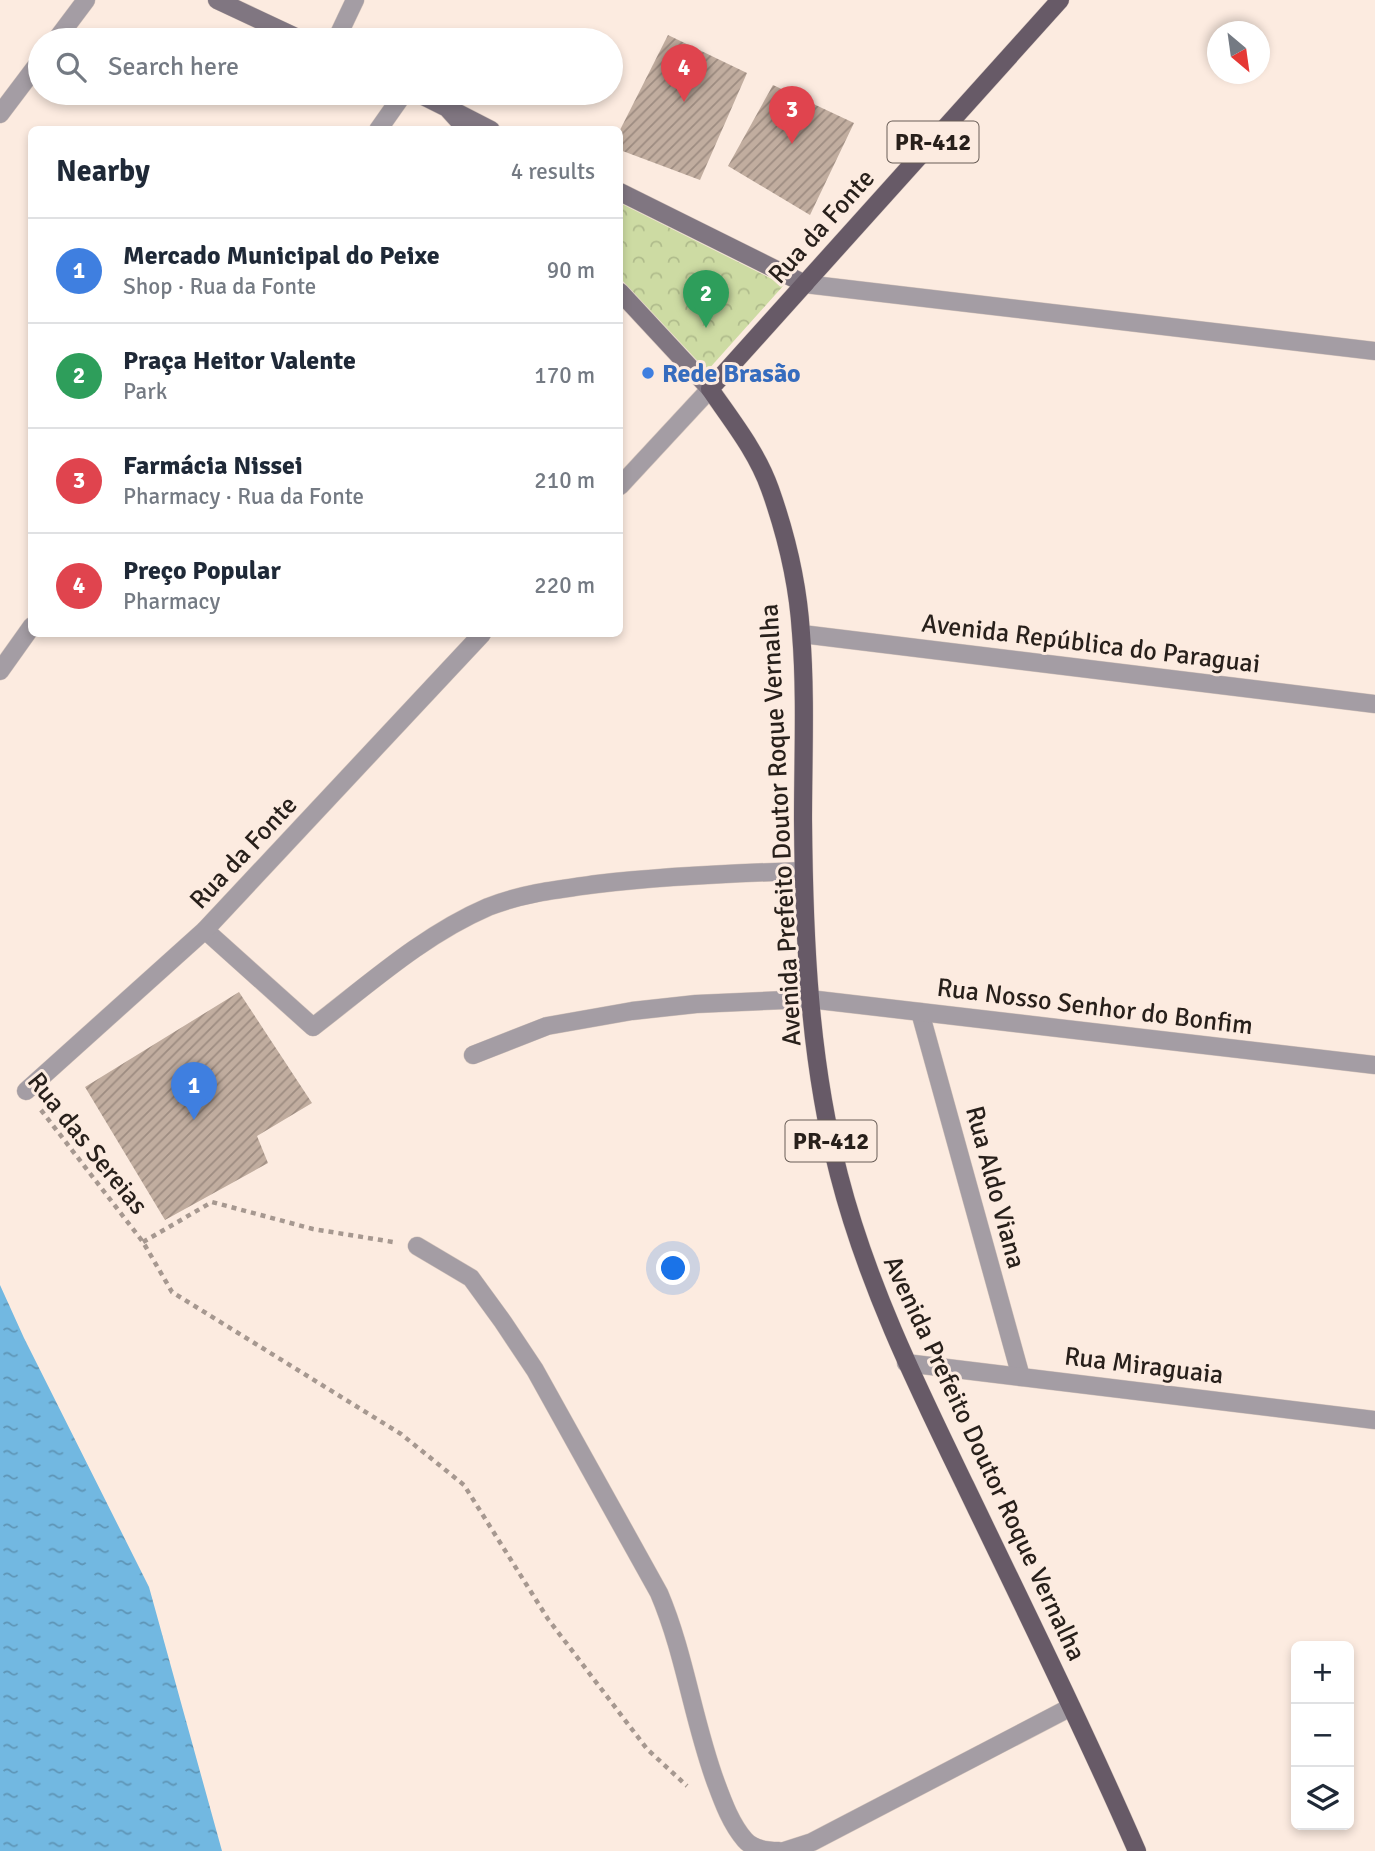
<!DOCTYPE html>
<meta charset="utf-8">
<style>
:root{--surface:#fff;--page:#f6f6f7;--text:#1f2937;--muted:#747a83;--line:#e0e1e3;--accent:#216557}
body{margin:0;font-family:Signika,sans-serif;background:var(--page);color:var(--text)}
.controls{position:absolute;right:21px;bottom:21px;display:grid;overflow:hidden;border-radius:10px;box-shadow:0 4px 10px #0003}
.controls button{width:63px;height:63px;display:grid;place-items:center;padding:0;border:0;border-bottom:2px solid var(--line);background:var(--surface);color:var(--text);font:35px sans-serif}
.compass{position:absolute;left:1207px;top:21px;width:63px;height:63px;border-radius:50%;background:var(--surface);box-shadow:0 4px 10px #0003;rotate:151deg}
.you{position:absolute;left:674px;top:1269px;width:24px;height:24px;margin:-18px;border:5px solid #fff;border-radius:50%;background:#1a73e8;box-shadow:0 0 0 10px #1a73e833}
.badge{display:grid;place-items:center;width:46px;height:46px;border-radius:50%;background:var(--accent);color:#fff;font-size:23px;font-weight:700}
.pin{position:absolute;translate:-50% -58px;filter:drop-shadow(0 2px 4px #0008)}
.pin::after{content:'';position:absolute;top:37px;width:24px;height:21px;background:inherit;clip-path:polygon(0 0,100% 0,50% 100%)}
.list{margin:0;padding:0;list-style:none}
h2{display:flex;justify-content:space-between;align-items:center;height:91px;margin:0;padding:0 28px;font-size:30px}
h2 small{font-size:23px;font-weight:400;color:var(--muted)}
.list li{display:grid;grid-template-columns:46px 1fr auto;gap:21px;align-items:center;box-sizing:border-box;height:105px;padding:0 28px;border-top:2px solid var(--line)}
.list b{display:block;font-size:26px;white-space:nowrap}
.list p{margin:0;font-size:23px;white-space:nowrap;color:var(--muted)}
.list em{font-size:23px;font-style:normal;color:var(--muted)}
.icon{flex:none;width:38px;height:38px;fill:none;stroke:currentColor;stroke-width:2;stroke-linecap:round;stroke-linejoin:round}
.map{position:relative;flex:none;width:1375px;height:1851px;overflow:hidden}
.search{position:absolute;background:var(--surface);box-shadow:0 4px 10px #0003;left:28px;top:28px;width:595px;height:77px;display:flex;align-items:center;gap:18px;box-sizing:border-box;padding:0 24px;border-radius:38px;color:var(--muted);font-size:26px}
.panel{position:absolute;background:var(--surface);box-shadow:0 4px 10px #0003;left:28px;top:126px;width:595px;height:511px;border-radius:10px}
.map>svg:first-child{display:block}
.forest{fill:url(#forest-crowns)}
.water{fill:url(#water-ripples)}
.building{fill:url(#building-hatch)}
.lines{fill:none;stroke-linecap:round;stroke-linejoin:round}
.street-casing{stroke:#d6c6bd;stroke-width:19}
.secondary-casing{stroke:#d6c6bd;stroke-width:19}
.primary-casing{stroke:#d6c6bd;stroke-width:19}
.path{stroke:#a69890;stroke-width:4.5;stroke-dasharray:5 5;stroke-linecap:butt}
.street{stroke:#a49da4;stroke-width:18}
.secondary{stroke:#807681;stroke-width:18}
.primary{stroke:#675a67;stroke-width:18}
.shop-dot{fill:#3f7fe0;stroke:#fcebe0;stroke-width:2.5}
.labels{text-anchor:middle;stroke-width:6;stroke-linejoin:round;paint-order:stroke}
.shield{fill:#fcebe0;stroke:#685d56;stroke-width:2}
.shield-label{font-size:24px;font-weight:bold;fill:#28201b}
.street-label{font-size:26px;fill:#28201b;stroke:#fcebe0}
.shop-label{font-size:26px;font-weight:bold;fill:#366cbe;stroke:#fcebe0;text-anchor:start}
</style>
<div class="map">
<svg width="1375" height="1851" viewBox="0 0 1375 1851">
<defs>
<pattern id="forest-crowns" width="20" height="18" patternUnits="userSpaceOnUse" patternTransform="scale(1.75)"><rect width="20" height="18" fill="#cddba3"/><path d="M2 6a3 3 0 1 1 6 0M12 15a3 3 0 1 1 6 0" fill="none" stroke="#b0bc8c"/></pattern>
<pattern id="water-ripples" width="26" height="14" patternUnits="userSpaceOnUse" patternTransform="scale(1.75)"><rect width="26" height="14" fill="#72b8e1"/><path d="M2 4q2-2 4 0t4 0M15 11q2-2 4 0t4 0" fill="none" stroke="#5e95b6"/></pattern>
<pattern id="building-hatch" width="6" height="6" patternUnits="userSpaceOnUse" patternTransform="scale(1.75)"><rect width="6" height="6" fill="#c1ad9f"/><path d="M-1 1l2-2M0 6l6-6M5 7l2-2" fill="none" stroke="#9d8c81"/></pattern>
</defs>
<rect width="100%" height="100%" fill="#fcebe0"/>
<!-- forest -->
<polygon class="forest" points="620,203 784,285 707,371 620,278"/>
<!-- water -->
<polygon class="water" points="0,1285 24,1338 149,1587 222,1851 0,1851"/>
<!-- building -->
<g class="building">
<polygon points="668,35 747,73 700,180 620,150 620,130"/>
<polygon points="773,85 854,123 810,215 728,166"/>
<polygon points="239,992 312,1103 257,1136 268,1163 165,1220 85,1087"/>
</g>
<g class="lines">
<!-- street casing -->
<g class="street-casing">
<g id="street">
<polyline points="56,40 86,0"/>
<polyline points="336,40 355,0"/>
<polyline points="0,114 40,61"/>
<polyline points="378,130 404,93"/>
<polyline points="805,284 1375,351"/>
<polyline points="620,486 710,389"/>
<polyline points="802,634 1375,704"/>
<polyline points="0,671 32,626"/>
<path d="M205,930L313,1027C369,984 423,935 488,907C523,893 560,889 597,884C666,876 734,873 803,871"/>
<polyline points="920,1012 1021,1377"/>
<polyline points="473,1055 547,1026 632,1011 696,1004 809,999 1375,1065"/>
<polyline points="26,1091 205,930 482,634"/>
<path d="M417,1246L471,1278L503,1322L535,1370L659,1593C685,1654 693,1721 716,1783C723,1802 731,1824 745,1840C753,1849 768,1851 779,1851"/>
<polyline points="906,1363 1375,1420"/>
<polyline points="784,1851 812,1842 1071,1707"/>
</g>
</g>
<!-- secondary casing -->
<g class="secondary-casing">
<g id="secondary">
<polyline points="217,0 302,40"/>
<polyline points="417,93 447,108 467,130"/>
<polyline points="456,112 491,130"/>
<polyline points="620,192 805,284"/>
<polyline points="620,292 710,389"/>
</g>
</g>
<!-- primary casing -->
<g class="primary-casing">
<path id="primary" d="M1060,0L710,389C732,421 757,452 770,489C786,534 798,585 801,633C806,693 803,759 803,820C804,940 809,1059 839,1175C867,1284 916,1384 965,1485C1023,1606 1083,1727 1137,1851"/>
</g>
<!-- path -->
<g class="path">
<polyline points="41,1110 143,1242 172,1292 401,1434 464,1485 548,1619 647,1749 687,1786"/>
<polyline points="143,1242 212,1202 313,1229 393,1242"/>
</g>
<!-- street -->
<use href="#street" class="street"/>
<!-- secondary -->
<use href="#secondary" class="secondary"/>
<!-- primary -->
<use href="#primary" class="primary"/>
</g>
<!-- markers -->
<circle class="shop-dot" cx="648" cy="373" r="7"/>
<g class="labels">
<!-- shield labels -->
<g class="shield">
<rect x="887.5" y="121.5" width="91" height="41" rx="5"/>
<rect x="785.5" y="1120.5" width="91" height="41" rx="5"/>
</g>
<g class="shield-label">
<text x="933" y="150">PR-412</text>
<text x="831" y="1149">PR-412</text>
</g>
<!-- street labels -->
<g class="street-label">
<text transform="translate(821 226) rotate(-48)" y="9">Rua da Fonte</text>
<text transform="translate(1091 643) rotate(7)" y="9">Avenida República do Paraguai</text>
<text transform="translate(780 825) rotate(-93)" y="9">Avenida Prefeito Doutor Roque Vernalha</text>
<text transform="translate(243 852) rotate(-47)" y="9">Rua da Fonte</text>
<text transform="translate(1095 1006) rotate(7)" y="9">Rua Nosso Senhor do Bonfim</text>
<text transform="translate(88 1143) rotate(51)" y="9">Rua das Sereias</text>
<text transform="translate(996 1187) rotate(75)" y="9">Rua Aldo Viana</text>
<text transform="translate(1144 1365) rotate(7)" y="9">Rua Miraguaia</text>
<text transform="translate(985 1458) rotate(65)" y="9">Avenida Prefeito Doutor Roque Vernalha</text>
</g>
<!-- shop labels -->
<g class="shop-label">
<text x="662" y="382">Rede Brasão</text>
</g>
</g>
</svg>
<div class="controls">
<button>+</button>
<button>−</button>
<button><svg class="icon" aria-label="layers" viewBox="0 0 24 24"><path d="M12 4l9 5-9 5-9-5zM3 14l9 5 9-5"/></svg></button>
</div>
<svg class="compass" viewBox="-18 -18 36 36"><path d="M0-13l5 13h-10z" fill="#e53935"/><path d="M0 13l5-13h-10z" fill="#747a83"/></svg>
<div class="you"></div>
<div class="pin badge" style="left:194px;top:1120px;background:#3f7fe0">1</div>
<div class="pin badge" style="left:706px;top:328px;background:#2e9e5b">2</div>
<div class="pin badge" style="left:792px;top:144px;background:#e0444e">3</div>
<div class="pin badge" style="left:684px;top:102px;background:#e0444e">4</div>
<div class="search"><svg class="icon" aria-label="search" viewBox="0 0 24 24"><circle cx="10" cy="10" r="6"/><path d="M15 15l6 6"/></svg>Search here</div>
<section class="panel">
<h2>Nearby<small>4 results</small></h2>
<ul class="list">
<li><span class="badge" style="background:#3f7fe0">1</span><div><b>Mercado Municipal do Peixe</b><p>Shop · Rua da Fonte</p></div><em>90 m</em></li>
<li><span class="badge" style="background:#2e9e5b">2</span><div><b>Praça Heitor Valente</b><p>Park</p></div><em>170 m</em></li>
<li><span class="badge" style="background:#e0444e">3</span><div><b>Farmácia Nissei</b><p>Pharmacy · Rua da Fonte</p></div><em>210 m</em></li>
<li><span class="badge" style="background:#e0444e">4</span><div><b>Preço Popular</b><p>Pharmacy</p></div><em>220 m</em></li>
</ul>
</section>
</div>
